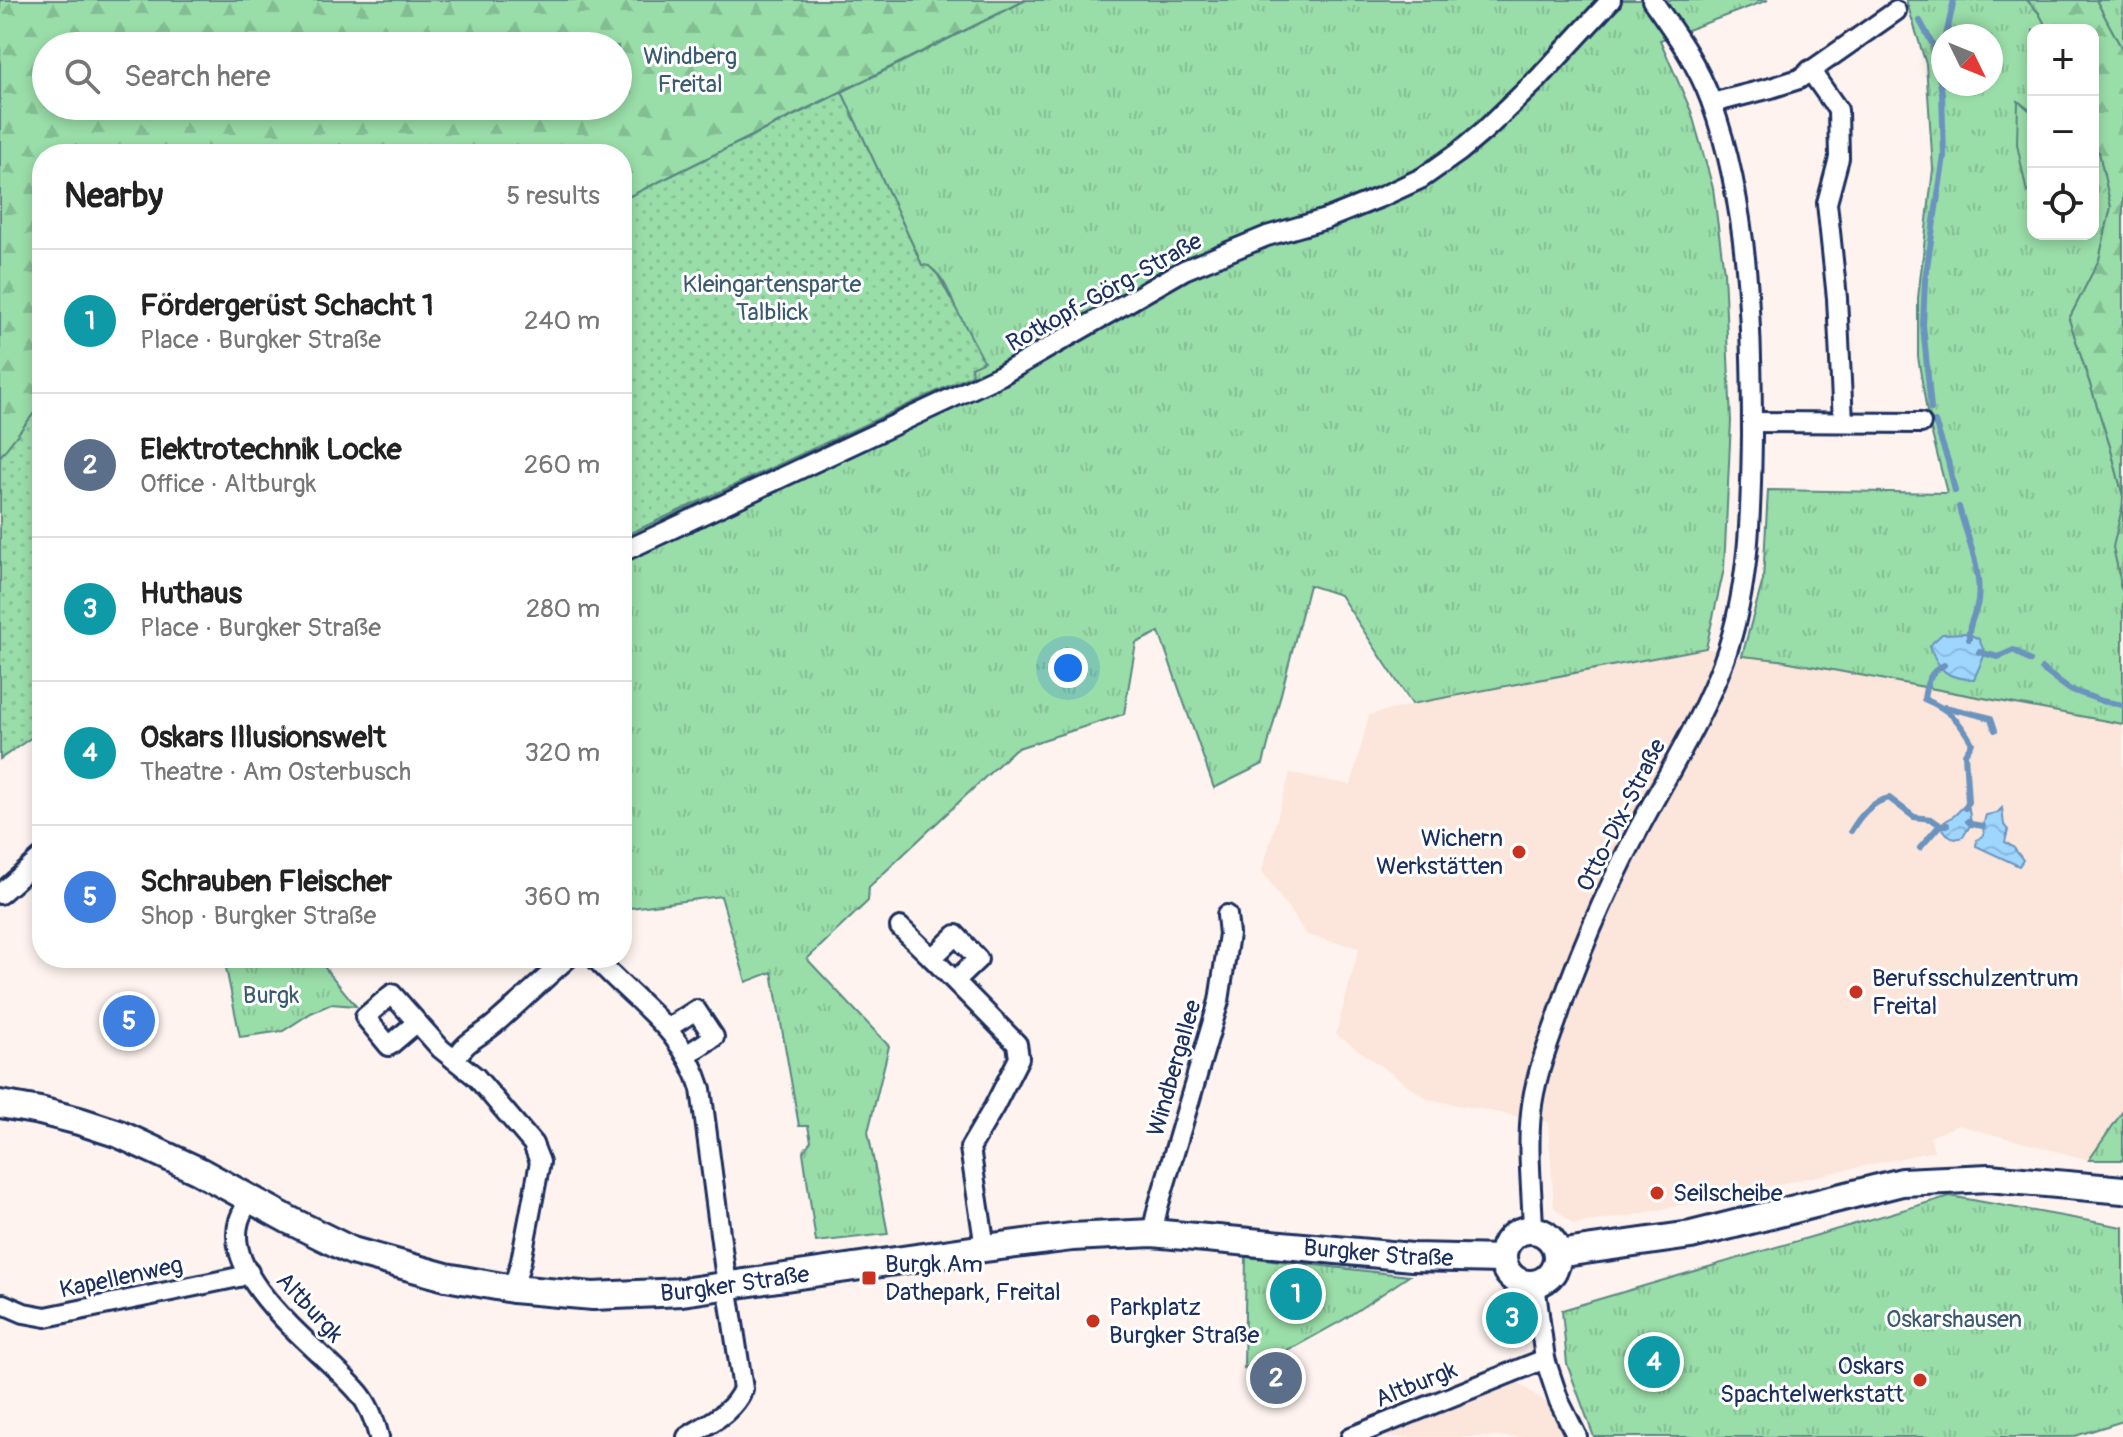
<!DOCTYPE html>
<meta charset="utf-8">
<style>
:root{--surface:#fff;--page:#f2f2f2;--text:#222;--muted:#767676;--line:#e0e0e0;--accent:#d93025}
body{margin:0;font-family:Pangolin,sans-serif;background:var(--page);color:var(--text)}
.controls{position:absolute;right:24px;top:24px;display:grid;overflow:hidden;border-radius:16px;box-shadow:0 4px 12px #0003}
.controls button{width:72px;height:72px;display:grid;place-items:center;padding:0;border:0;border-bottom:2px solid var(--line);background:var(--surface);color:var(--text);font:40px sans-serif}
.compass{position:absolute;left:1931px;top:24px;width:72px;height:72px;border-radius:50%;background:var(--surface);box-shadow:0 4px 12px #0003;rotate:133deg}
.you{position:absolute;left:1068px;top:668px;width:28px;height:28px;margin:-20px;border:6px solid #fff;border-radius:50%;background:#1a73e8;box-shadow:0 0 0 12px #1a73e833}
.badge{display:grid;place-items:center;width:52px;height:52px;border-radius:50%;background:var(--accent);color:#fff;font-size:26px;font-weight:700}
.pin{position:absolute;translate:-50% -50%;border:4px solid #fff;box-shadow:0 2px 8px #0006}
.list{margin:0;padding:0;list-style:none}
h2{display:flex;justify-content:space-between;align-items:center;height:104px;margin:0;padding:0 32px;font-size:34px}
h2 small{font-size:26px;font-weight:400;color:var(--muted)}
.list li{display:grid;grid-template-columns:52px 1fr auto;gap:24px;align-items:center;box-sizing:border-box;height:144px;padding:0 32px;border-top:2px solid var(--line)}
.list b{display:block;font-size:30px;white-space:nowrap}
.list p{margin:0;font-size:26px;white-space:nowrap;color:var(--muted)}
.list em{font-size:26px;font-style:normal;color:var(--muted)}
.icon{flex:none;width:44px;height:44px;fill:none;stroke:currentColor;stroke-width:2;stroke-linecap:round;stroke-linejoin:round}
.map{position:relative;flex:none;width:2123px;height:1437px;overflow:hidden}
.search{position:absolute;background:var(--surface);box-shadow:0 4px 12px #0003;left:32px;top:32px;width:600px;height:88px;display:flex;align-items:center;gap:20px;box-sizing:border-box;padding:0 28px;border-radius:44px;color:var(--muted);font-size:30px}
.panel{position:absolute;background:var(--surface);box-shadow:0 4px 12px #0003;left:32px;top:144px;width:600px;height:824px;border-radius:32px}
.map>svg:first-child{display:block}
.built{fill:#fce5da}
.grass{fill:url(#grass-tufts);stroke:#5a8683;stroke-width:2;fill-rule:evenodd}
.forest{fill:url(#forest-firs);stroke:#5a8683;stroke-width:2;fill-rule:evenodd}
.garden{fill:url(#garden-dots);stroke:#5a8683;stroke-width:2}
.water{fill:url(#water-waves);stroke:#6a93be;stroke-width:2}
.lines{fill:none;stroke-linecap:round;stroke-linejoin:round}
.stream{stroke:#6a93be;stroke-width:6}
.street-casing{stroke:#1b2f5e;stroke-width:24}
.secondary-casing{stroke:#1b2f5e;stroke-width:32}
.street{stroke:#fff;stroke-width:18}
.secondary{stroke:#fff;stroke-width:26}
.poi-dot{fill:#c8321e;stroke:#fff;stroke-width:3}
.labels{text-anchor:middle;stroke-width:6;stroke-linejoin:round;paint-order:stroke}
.park-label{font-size:24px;fill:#3a5a70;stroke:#fff}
.street-label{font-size:24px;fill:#1b2f5e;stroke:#fff}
.poi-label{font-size:24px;fill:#1b2f5e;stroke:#fff;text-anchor:start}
</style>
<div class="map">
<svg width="2123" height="1437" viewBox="0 0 2123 1437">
<defs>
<pattern id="grass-tufts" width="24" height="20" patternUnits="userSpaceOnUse" patternTransform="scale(2)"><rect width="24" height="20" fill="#99dda8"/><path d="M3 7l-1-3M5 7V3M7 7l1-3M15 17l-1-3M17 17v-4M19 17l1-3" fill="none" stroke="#83be93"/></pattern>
<pattern id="forest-firs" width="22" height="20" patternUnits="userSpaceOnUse" patternTransform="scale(2)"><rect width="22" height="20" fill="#99dda8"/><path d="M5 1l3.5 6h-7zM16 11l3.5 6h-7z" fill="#83be93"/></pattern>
<pattern id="garden-dots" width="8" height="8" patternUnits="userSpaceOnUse" patternTransform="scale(2)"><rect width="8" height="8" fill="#99dda8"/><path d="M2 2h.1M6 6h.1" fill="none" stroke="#83be93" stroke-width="1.8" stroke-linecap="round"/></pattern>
<pattern id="water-waves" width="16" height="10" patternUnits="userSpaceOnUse" patternTransform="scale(2)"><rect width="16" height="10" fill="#9fd6fe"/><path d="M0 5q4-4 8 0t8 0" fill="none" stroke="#88b8dc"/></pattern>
</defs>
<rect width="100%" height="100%" fill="#fef3ee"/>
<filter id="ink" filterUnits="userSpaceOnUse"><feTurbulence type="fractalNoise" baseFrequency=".0125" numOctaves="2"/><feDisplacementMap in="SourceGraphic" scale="16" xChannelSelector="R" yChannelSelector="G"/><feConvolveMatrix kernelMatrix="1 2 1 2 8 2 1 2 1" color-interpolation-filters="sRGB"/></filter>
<g filter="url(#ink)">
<!-- built -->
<g class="built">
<polygon points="1706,648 1742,656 1779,660 2123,724 2123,1111 2089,1160 1958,1125 1930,1137 1934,1151 1634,1215 1573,1224 1554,1207 1548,1122 1427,1099 1336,1034 1359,948 1307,935 1262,871 1290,773 1351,785 1369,715 1437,699"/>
<polygon points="1517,1382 1550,1405 1564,1437 1380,1437"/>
</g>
<!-- grass -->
<g class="grass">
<path d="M1026,0H1768L1660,40L1691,111L1713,188L1724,272L1731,421L1724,569L1706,648L1412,704L1340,595L1309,585L1263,764L1214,788L1159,632L1136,643L1124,714L1015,749L869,887L868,901L807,959L889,1046L868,1132L888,1234L816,1242L803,1152L811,1141L808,1126H799L772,972L746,982L721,896L622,909V537L971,376C966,350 953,267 922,265L842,92Z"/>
<path d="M1906,0H2027L2039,13L2048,30H2033V113L2019,102L2027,192L2033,187V234H2093V154L2099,151L2111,207L2099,260L2069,319L2110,446L2123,496L2120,586L2123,593V724L1779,660L1742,656L1763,580L1768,490L1947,493L1928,418L1918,357V298L1933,169L1926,64ZM1943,36H1991V84H1943Z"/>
<polygon points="2096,0 2123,0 2123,51"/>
<polygon points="224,958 317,958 356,1006 331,1004 311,1013 283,1031 240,1037"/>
<polygon points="2123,1111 2123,1160 2089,1160"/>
<polygon points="1950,1196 2123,1227 2123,1421 2072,1437 1594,1437 1567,1364 1562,1310"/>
<polygon points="1246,1257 1409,1276 1343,1320 1296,1346 1244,1368"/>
</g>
<!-- forest -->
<g class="forest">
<path d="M0,0H1026L622,200V154H42V403L0,457ZM46,46H618V106H46Z"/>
<polygon points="2027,0 2096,0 2123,51 2123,496 2110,446 2069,319 2099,260 2111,207 2099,152 2093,154 2093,30 2048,30 2039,13"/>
<polygon points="2018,101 2033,113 2033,187 2027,193 2017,144"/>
<polygon points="2123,504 2123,593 2113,547"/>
</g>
<!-- garden -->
<g class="garden">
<polygon points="842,92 922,265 929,266 938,275 984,361 971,367 972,375 622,537 622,200"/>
<polygon points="42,403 42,602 36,606 42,616 42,737 38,733 0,759 0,457"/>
</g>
<!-- water -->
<g class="water">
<path d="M1967,633L1979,639L1985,654L1974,679C1945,679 1941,671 1929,646L1942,634Z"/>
<polygon points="1968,802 1971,824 1963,837 1955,839 1947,834 1940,825 1955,815"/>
<polygon points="2002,808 2004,825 2008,830 2005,842 2013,847 2023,860 2019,866 1976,846 1977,840 1984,835 1983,826 1986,815 1997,813"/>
</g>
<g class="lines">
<!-- stream -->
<g class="stream">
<polyline points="1920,21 1933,45 1942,93 1944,156 1925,280 1923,325 1931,409"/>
<polyline points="1946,36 1954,0"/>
<polyline points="1936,65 1943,45"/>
<polyline points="1935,422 1948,461 1955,491"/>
<path d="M1959,507C1967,537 1982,570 1978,601C1976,614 1967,626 1969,639"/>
<polyline points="1979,652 1998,657 2014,650 2030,661"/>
<path d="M1944,665C1929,672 1926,684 1924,699C1950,710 1958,719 1972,743L1965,754L1968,802L1965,808"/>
<polyline points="2042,669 2069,689 2102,701 2123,705"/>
<polyline points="1945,707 1991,718 1995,730"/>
<polyline points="1968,821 1971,824 1983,826"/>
<path d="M1851,831C1860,816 1871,802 1889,798L1914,817L1931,819L1940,825H1947"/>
<polyline points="1920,848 1940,825"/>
</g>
<!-- street casing -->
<g class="street-casing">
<g id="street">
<polyline points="1810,70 1838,110 1839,158 1827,203 1837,298 1843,422"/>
<polyline points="1712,103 1771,88 1799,79 1896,11"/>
<polyline points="1752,422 1921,423"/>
<polyline points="622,552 1001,375 1184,270 1267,236 1326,219 1381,197 1422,178 1459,152 1485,130 1538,79 1611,0"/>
<polyline points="0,894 42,857"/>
<polyline points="900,927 932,958"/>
<path d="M595,958C635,1002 683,1029 701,1089L724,1264L743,1389C732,1414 709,1423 687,1437"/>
<polyline points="955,981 978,959 956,935 932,958 1017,1044 1019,1058 994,1107 970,1148 985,1248"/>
<polyline points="416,1023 389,1046 365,1017 392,994 441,1049 476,1077 533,1144 540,1162 521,1261 513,1289"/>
<polyline points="668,1028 696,1010 714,1037 686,1055"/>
<path d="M455,1060C466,1039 481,1037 497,1022C521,1001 544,979 568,958"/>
<path d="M250,1199C246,1206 241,1213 239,1221C221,1282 325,1352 359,1393C369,1405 375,1421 379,1437"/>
<path d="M1533,1230C1532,1191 1527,1152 1531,1113C1534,1081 1546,1050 1557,1019C1578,953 1607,890 1639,828C1668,773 1702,719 1724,660C1750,589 1751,509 1752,435C1752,324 1749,206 1711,101C1697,63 1675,33 1652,0"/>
<polyline points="1152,1233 1158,1207 1219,1001 1229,934 1227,915"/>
<polyline points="1535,1284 1545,1359 1559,1401 1577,1437"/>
<polyline points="3,1304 24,1313 46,1317 239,1277 249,1272"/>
<polyline points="1351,1437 1545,1359"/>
</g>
</g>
<!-- secondary casing -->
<g class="secondary-casing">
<g id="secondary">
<path id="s1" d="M0,1104L40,1111L79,1121L119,1134L199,1171L289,1220L352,1251L446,1277L513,1289L593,1296L682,1292L985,1248L1072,1237L1152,1233L1412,1257L1503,1259"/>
<circle cx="1530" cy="1257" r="27"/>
<polyline points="1557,1254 1691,1235 1902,1182 1989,1178 2123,1190"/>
</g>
</g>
<!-- street -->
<use href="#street" class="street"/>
<!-- secondary -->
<use href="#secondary" class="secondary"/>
</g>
</g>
<!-- markers -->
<g class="poi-dot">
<circle cx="1519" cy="852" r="8"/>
<circle cx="1856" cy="992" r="8"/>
<circle cx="1657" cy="1193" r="8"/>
<rect x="861" y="1270" width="16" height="16" rx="4"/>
<circle cx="1093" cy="1321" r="8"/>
<circle cx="1920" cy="1380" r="8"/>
</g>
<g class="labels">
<!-- park labels -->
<g class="park-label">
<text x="690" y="64">Windberg<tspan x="690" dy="28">Freital</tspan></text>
<text x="772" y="292">Kleingartensparte<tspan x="772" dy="28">Talblick</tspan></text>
<text x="271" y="1003">Burgk</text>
<text x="1954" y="1327">Oskarshausen</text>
</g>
<!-- street labels -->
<g class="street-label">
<text transform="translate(1104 292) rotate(-29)" y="8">Rotkopf-Görg-Straße</text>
<text transform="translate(1621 815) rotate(-63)" y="8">Otto-Dix-Straße</text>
<text transform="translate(1174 1068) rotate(-74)" y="8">Windbergallee</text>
<text dy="8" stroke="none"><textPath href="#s1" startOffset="1420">Burgker Straße</textPath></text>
<text transform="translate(121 1277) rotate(-12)" y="8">Kapellenweg</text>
<text dy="8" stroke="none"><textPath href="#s1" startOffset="772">Burgker Straße</textPath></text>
<text transform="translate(310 1307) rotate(47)" y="8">Altburgk</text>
<text transform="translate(1416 1384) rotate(-22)" y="8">Altburgk</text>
</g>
<!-- poi labels -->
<g class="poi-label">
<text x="1503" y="846" text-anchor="end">Wichern<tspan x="1503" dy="28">Werkstätten</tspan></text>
<text x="1872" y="986">Berufsschulzentrum<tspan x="1872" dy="28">Freital</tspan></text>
<text x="1673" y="1201">Seilscheibe</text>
<text x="885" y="1272">Burgk Am<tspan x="885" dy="28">Dathepark, Freital</tspan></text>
<text x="1109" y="1315">Parkplatz<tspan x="1109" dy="28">Burgker Straße</tspan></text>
<text x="1904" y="1374" text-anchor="end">Oskars<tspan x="1904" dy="28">Spachtelwerkstatt</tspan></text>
</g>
</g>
</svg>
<div class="controls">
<button>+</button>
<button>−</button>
<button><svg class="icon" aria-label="locate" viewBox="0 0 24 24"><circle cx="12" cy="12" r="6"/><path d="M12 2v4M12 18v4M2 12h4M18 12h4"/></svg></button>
</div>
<svg class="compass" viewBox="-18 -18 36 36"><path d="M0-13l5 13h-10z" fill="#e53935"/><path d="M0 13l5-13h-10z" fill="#767676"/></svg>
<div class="you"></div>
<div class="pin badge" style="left:1296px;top:1294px;background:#0f9aa8">1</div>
<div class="pin badge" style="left:1276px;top:1378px;background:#5c6f8a">2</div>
<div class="pin badge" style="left:1512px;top:1318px;background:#0f9aa8">3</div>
<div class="pin badge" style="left:1654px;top:1362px;background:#0f9aa8">4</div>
<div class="pin badge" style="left:129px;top:1021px;background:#3f7fe0">5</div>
<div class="search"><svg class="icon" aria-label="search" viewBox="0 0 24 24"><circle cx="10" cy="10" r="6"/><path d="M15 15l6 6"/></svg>Search here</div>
<section class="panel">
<h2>Nearby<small>5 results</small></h2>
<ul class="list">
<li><span class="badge" style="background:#0f9aa8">1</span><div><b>Fördergerüst Schacht 1</b><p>Place · Burgker Straße</p></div><em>240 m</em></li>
<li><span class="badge" style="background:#5c6f8a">2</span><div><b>Elektrotechnik Locke</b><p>Office · Altburgk</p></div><em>260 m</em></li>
<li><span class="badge" style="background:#0f9aa8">3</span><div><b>Huthaus</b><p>Place · Burgker Straße</p></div><em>280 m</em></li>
<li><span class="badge" style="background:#0f9aa8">4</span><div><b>Oskars Illusionswelt</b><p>Theatre · Am Osterbusch</p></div><em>320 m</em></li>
<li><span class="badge" style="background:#3f7fe0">5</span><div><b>Schrauben Fleischer</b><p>Shop · Burgker Straße</p></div><em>360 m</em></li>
</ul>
</section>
</div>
